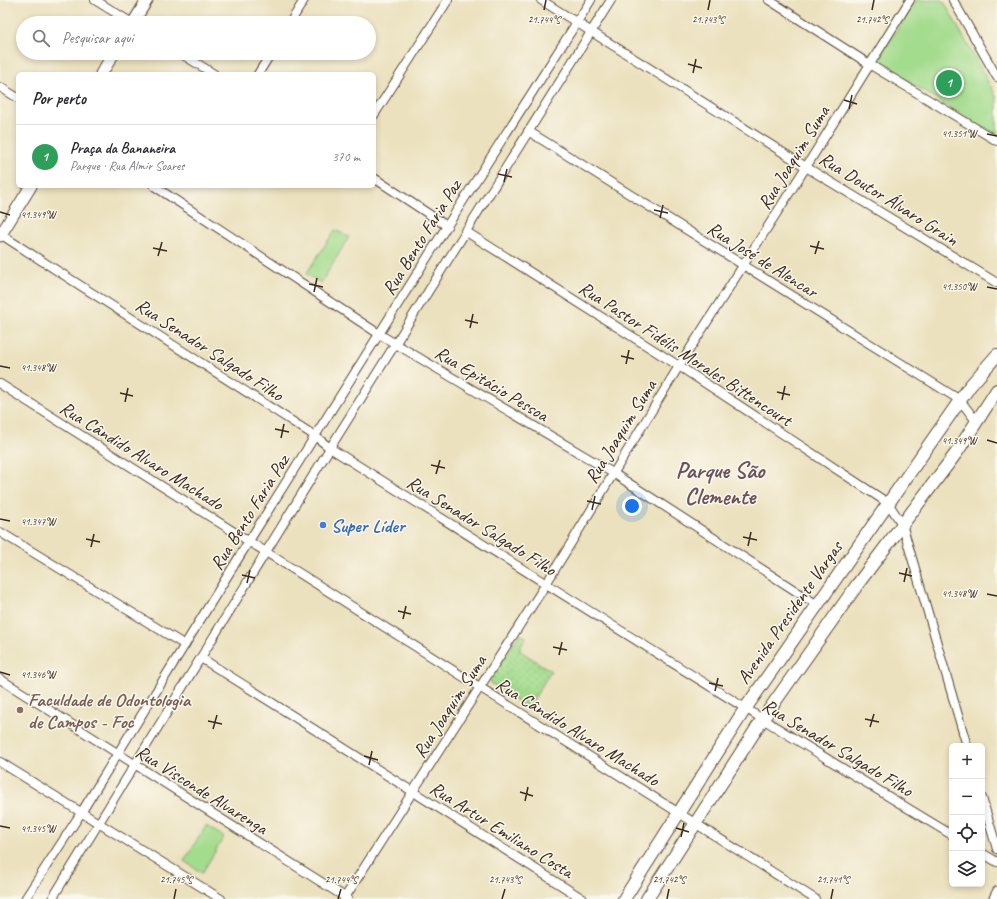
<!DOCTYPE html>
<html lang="pt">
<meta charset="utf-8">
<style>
:root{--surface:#fff;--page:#f7f7f7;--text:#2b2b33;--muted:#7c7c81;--line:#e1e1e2;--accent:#1f6fb2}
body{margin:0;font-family:Caveat,sans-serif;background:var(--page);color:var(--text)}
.controls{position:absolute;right:12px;bottom:12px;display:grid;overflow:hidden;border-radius:6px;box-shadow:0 2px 6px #0003}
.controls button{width:36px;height:36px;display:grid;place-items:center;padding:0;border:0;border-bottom:1px solid var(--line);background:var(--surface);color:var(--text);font:20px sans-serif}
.you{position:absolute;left:632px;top:506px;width:14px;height:14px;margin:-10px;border:3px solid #fff;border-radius:50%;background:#1a73e8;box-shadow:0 0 0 6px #1a73e833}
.badge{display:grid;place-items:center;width:26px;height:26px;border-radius:50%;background:var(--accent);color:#fff;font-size:13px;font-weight:700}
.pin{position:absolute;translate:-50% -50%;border:2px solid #fff;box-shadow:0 1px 4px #0006}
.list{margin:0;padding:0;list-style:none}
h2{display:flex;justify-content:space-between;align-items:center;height:52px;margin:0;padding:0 16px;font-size:17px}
h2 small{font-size:13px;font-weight:400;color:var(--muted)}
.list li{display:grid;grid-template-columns:26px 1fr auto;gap:12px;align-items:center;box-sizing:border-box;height:64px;padding:0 16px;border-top:1px solid var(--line)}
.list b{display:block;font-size:15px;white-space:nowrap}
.list p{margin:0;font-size:13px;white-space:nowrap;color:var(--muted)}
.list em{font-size:13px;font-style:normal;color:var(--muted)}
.icon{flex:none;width:22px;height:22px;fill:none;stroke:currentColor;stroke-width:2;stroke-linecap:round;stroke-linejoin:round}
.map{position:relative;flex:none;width:997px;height:899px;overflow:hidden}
.search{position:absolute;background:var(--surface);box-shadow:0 2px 6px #0003;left:16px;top:16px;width:360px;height:44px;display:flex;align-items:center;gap:10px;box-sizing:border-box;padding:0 14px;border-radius:22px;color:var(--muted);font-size:15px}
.panel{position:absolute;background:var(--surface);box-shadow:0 2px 6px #0003;left:16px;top:72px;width:360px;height:116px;border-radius:6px}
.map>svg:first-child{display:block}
.grass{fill:url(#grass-dots);stroke:#708356}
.green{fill:#a4dc8e;stroke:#708356}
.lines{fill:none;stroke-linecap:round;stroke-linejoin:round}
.street-casing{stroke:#554536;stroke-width:10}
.secondary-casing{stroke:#554536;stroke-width:13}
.primary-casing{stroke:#554536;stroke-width:14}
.street{stroke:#fff;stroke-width:8}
.secondary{stroke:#fff;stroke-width:11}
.primary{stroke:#fff;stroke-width:12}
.ticks{fill:none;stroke:#3b2a1e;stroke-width:1.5}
.shop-dot{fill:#3f7fe0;stroke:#fbf7ec;stroke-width:1.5}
.education-dot{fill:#8d6e63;stroke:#fbf7ec;stroke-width:1.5}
.labels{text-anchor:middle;stroke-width:3;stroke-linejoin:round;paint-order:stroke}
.street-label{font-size:19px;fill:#3b2a1e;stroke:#fbf7ec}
.shop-label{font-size:19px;font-weight:bold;fill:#366cbe;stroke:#fbf7ec;text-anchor:start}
.education-label{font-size:19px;font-weight:bold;fill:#785e54;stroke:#fbf7ec;text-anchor:start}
.district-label{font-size:23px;font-weight:bold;fill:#6a535b;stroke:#fbf7ec}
.ticks-label{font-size:10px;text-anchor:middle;fill:#3b2a1e;stroke:#fbf7ec;stroke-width:3;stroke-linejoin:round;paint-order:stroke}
</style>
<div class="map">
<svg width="997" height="899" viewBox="0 0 997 899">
<defs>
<pattern id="grass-dots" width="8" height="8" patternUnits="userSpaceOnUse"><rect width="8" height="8" fill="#a4dc8e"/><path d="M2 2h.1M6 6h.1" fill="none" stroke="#8ebd7a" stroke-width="1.8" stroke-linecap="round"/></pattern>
</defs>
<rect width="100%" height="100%" fill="#fbf7ec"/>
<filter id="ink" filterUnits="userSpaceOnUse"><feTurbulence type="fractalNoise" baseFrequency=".025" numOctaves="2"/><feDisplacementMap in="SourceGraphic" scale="8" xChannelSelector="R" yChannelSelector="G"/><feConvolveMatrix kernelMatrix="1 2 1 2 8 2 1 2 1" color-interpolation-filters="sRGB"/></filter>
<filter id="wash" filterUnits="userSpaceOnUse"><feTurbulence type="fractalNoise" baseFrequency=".012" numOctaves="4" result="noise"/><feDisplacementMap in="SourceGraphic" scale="16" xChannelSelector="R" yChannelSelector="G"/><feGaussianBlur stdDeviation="0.9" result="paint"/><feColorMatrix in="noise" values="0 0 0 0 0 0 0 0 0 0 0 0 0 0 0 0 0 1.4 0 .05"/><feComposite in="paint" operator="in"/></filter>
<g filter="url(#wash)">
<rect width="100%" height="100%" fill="#ebe1be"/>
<!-- grass -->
<polygon class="grass" points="520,634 526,637 519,650 551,671 528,708 491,683 490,679"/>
<!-- green -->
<g class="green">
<polygon points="916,0 943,0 997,98 997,138 883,65 882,54"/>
<polygon points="335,230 349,237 321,283 306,274"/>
<polygon points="206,826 224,837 202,873 184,861"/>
</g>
</g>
<g filter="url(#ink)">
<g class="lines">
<!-- street casing -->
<g class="street-casing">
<g id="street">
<polyline points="95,0 132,23"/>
<polyline points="541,0 806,167 997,283"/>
<polyline points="769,0 869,64 997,141"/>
<polyline points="953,0 997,77"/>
<polyline points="290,23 304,0"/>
<polyline points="180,53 214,74"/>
<polyline points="258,74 271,53"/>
<polyline points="0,87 18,98"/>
<polyline points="374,115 448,0"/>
<polyline points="528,131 960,400 976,421"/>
<polyline points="374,178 447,226"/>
<polyline points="154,186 379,334 613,473 816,604"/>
<polyline points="465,231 679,366 888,503 902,524 967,746"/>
<path d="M0,234L315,436L330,448C537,578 743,709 952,835"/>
<polyline points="0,384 815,899"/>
<polyline points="0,532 185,645"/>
<polyline points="201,658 583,899"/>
<polyline points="0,679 348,899"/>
<polyline points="0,762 221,899"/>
<polyline points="982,798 997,849"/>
<polyline points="982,853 997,862"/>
<polyline points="25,899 81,813 249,541 447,226 591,0"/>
<polyline points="52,899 330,448 611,0"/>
<polyline points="344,899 546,584 679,366 806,167 910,0"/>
<polyline points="993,899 997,891"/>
</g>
</g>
<!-- secondary casing -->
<g class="secondary-casing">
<g id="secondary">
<polyline points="133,23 147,0"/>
<polyline points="101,74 114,53"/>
<polyline points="0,236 31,186"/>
</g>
</g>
<!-- primary casing -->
<g class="primary-casing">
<g id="primary">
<polyline points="624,899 745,709 970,386 997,355"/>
<polyline points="647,899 762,720 857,585 957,452 997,390"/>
</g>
</g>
<!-- street -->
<use href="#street" class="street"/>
<!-- secondary -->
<use href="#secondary" class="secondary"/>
<!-- primary -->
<use href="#primary" class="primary"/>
</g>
</g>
<!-- ticks -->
<path class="ticks" d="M544,10L546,0M708,10L710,0M872,10L874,0M688,64L702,68M693,73L696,59M844,100L857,104M849,109L852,95M987,134L997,136M498,174L512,177M504,182L507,169M654,210L668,213M0,212L10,215M660,218L663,205M810,246L824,249M153,248L167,251M815,254L819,241M158,256L162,242M309,284L323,287M987,287L997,289M314,292L317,278M465,320L478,323M470,328L473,314M621,356L634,359M626,364L629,350M0,366L10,368M777,392L790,395M120,393L133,396M782,400L785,386M125,402L128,388M275,429L289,432M281,438L284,424M987,440L997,443M431,465L445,468M436,474L440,460M587,501L601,504M592,510L595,496M0,519L10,521M743,537L757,540M86,539L100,542M748,546L751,532M91,547L94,534M899,573L912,576M242,575L255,578M904,582L907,568M247,583L250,570M987,594L997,596M398,611L411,614M403,619L406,606M553,647L567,650M559,655L562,642M0,672L10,675M709,683L723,686M715,691L718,678M865,719L879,722M208,721L222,724M870,727L874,714M213,729L217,715M364,756L378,760M369,765L372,751M520,792L533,796M525,801L528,787M0,826L10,828M676,828L689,832M681,837L684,823M174,899L176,889M338,899L341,889M502,899L505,889M667,899L669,889M831,899L833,889"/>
<!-- markers -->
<circle class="shop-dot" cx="323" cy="525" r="4"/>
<circle class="education-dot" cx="20" cy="710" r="4"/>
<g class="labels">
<!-- street labels -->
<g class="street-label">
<text transform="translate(793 157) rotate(-58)" y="7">Rua Joaquim Suma</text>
<text transform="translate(889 198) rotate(32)" y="7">Rua Doutor Álvaro Grain</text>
<text transform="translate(421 237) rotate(-58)" y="7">Rua Bento Faria Paz</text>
<text transform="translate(763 259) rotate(32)" y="7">Rua José de Alencar</text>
<text transform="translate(210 349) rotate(33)" y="7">Rua Senador Salgado Filho</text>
<text transform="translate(686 353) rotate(33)" y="7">Rua Pastor Fidélis Morales Bittencourt</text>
<text transform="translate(492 383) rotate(31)" y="7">Rua Epitácio Pessoa</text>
<text transform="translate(620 431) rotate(-58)" y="7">Rua Joaquim Suma</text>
<text transform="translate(142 455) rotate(32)" y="7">Rua Cândido Alvaro Machado</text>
<text transform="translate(249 512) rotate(-58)" y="7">Rua Bento Faria Paz</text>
<text transform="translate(482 525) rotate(32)" y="7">Rua Senador Salgado Filho</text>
<text transform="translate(789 612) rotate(-55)" y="7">Avenida Presidente Vargas</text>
<text transform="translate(449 706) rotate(-57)" y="7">Rua Joaquim Suma</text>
<text transform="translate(578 731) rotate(32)" y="7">Rua Cândido Alvaro Machado</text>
<text transform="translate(838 747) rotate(31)" y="7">Rua Senador Salgado Filho</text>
<text transform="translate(202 789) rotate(32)" y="7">Rua Visconde Alvarenga</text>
<text transform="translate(502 829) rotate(32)" y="7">Rua Artur Emiliano Costa</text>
</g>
<!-- shop labels -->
<g class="shop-label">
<text x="331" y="532">Super Líder</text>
</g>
<!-- education labels -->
<g class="education-label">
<text x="28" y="706">Faculdade de Odontologia<tspan x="28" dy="22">de Campos - Foc</tspan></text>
</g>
<!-- district labels -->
<g class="district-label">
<text x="720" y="478">Parque São<tspan x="720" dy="26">Clemente</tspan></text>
</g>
</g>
<g class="ticks-label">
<text x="544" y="23">21.744°S</text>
<text x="708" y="23">21.743°S</text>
<text x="872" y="23">21.742°S</text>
<text x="959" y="137">41.351°W</text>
<text x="38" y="218">41.349°W</text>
<text x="959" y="290">41.350°W</text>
<text x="38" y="371">41.348°W</text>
<text x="959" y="444">41.349°W</text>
<text x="38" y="525">41.347°W</text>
<text x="959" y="597">41.348°W</text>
<text x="38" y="678">41.346°W</text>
<text x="38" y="832">41.345°W</text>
<text x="176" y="883">21.745°S</text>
<text x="341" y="883">21.744°S</text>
<text x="505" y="883">21.743°S</text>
<text x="669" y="883">21.742°S</text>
<text x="833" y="883">21.741°S</text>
</g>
</svg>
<div class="controls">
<button>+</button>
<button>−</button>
<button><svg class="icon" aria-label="locate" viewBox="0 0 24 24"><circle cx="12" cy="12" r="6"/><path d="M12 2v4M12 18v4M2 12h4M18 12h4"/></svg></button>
<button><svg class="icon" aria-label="layers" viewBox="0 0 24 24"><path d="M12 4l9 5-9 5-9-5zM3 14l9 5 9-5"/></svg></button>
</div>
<div class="you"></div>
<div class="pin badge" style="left:949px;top:83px;background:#2e9e5b">1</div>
<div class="search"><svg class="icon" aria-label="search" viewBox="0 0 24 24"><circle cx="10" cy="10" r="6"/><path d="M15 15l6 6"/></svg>Pesquisar aqui</div>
<section class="panel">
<h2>Por perto<small></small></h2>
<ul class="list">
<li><span class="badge" style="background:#2e9e5b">1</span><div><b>Praça da Bananeira</b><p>Parque · Rua Almir Soares</p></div><em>370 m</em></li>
</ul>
</section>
</div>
